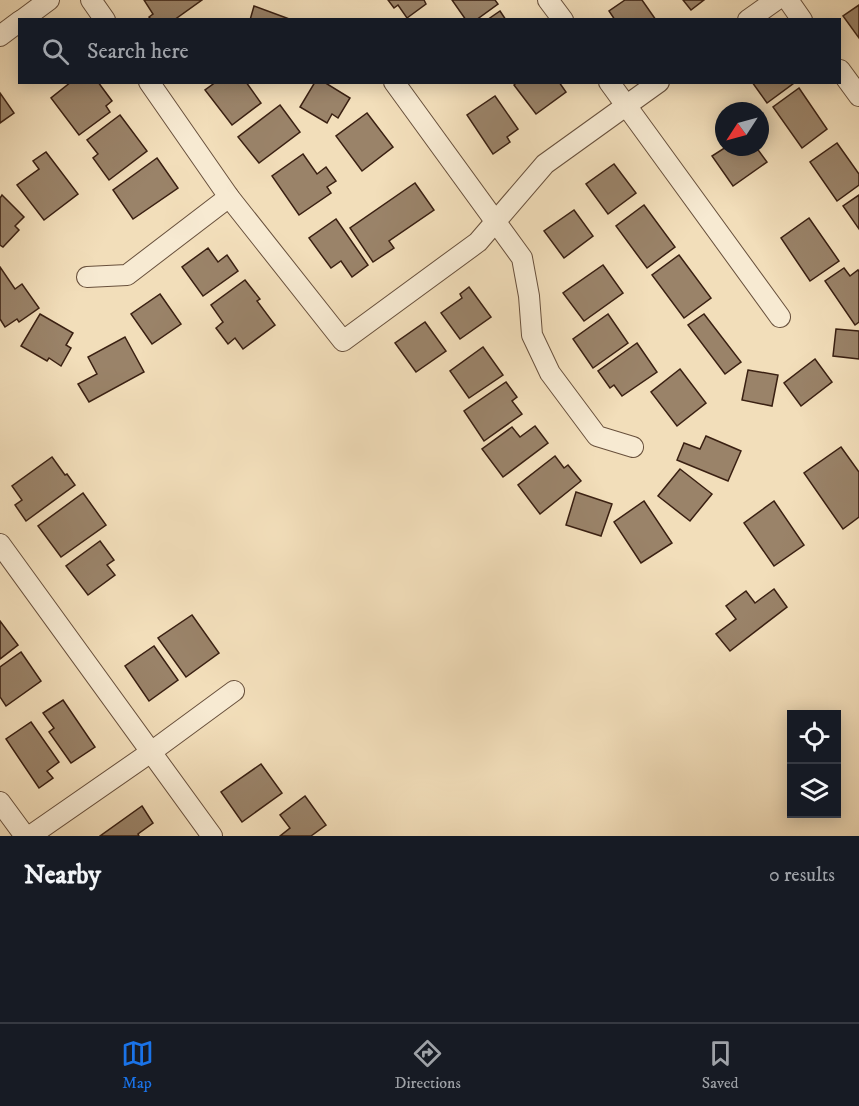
<!DOCTYPE html>
<style>
:root{--surface:#171b24;--page:#242831;--text:#f1f3f6;--muted:#9ea1a6;--line:#363941;--accent:#1a73e8}
body{margin:0;font-family:"IM FELL DW Pica",serif;background:var(--page);color:var(--text)}
.controls{position:absolute;right:18px;bottom:18px;display:grid;overflow:hidden;border-radius:0px;box-shadow:0 3px 15px #0003}
.controls button{width:54px;height:54px;display:grid;place-items:center;padding:0;border:0;border-bottom:2px solid var(--line);background:var(--surface);color:var(--text);font:30px sans-serif}
.compass{position:absolute;left:715px;top:102px;width:54px;height:54px;border-radius:50%;background:var(--surface);box-shadow:0 3px 15px #0003;rotate:234deg}
.list{margin:0;padding:0;list-style:none}
h2{display:flex;justify-content:space-between;align-items:center;height:78px;margin:0;padding:0 24px;font-size:26px}
h2 small{font-size:20px;font-weight:400;color:var(--muted)}
.icon{flex:none;width:33px;height:33px;fill:none;stroke:currentColor;stroke-width:2;stroke-linecap:round;stroke-linejoin:round}
.map{position:relative;flex:none;width:859px;height:836px;overflow:hidden}
.search{position:absolute;background:var(--surface);box-shadow:0 3px 15px #0003;left:18px;right:18px;top:18px;height:66px;display:flex;align-items:center;gap:15px;box-sizing:border-box;padding:0 21px;border-radius:0px;color:var(--muted);font-size:22px}
.sheet{height:186px;background:var(--surface)}
nav{display:flex;justify-content:space-around;align-items:center;box-sizing:border-box;height:84px;border-top:2px solid var(--line);background:var(--surface);font-size:16px;color:var(--muted)}
nav a{display:grid;justify-items:center;gap:3px}
nav .on{color:var(--accent)}
.map>svg:first-child{display:block}
.building{fill:#9a8369;stroke:#3a2012;stroke-width:1.5}
.lines{fill:none;stroke-linecap:round;stroke-linejoin:round}
.minor-casing{stroke:#68503c;stroke-width:22}
.minor{stroke:#f7ead2;stroke-width:20}
</style>
<div class="map">
<svg width="859" height="836" viewBox="0 0 859 836">
<rect width="100%" height="100%" fill="#f2deba"/>
<filter id="stains"><feTurbulence type="fractalNoise" baseFrequency=".00333" numOctaves="4"/><feColorMatrix values="0 0 0 0 .2 0 0 0 0 .09 0 0 0 0 .02 0 0 0 .5 -.17"/></filter>
<radialGradient id="worn" r=".72"><stop offset=".6" stop-color="#630" stop-opacity="0"/><stop offset="1" stop-color="#630" stop-opacity=".3"/></radialGradient>
<!-- building -->
<g class="building">
<polygon points="144,0 202,0 174,20 152,20 149,17 153,14"/>
<polygon points="388,0 424,0 426,4 407,18 398,5 394,8"/>
<polygon points="452,0 495,0 498,4 476,20 466,20"/>
<polygon points="625,0 642,0 656,20 615,20 609,11"/>
<polygon points="683,0 704,0 691,10"/>
<polygon points="859,5 859,38 843,16"/>
<polygon points="254,6 292,20 250,20"/>
<polygon points="500,11 506,20 487,20"/>
<polygon points="71,82 98,82 112,101 106,106 110,112 79,135 51,98"/>
<polygon points="216,82 246,82 261,103 232,125 205,90"/>
<polygon points="315,82 324,82 350,98 338,118 332,114 327,123 300,107"/>
<polygon points="517,82 559,82 566,92 536,114 514,85"/>
<polygon points="752,82 794,82 794,83 767,103"/>
<polygon points="799,88 827,129 802,148 773,107"/>
<polygon points="0,93 14,113 0,123"/>
<polygon points="495,96 518,129 507,137 510,142 493,154 467,115"/>
<polygon points="280,105 300,132 259,163 238,137"/>
<polygon points="367,113 393,147 362,171 336,136"/>
<polygon points="120,115 147,151 109,180 93,158 98,154 87,140"/>
<polygon points="837,143 859,174 859,185 837,201 810,162"/>
<polygon points="726,147 756,147 767,162 733,186 712,156"/>
<polygon points="46,152 78,194 44,220 17,185 39,169 33,161"/>
<polygon points="303,154 317,174 326,167 336,181 327,187 331,193 299,215 272,176"/>
<polygon points="157,158 178,188 133,219 113,190"/>
<polygon points="614,164 636,193 608,214 586,184"/>
<polygon points="415,183 434,210 389,241 394,248 373,262 350,228"/>
<polygon points="2,195 24,217 15,226 19,230 3,247 0,245 0,198"/>
<polygon points="859,195 859,229 843,206"/>
<polygon points="644,205 675,247 647,268 616,226"/>
<polygon points="574,210 593,236 564,258 544,231"/>
<polygon points="809,218 839,261 810,281 781,238"/>
<polygon points="336,219 368,265 352,277 341,261 331,268 309,238"/>
<polygon points="208,248 218,262 227,255 238,271 203,296 182,267"/>
<polygon points="679,255 711,298 684,318 652,275"/>
<polygon points="603,265 623,293 584,321 563,293"/>
<polygon points="0,267 15,289 22,284 39,308 19,322 17,319 5,327 0,319"/>
<polygon points="844,268 850,276 858,270 859,272 859,322 855,325 825,281"/>
<polygon points="245,280 260,299 257,301 275,325 243,349 235,338 228,344 216,328 223,322 211,305"/>
<polygon points="469,287 491,317 460,339 441,313 462,298 460,294"/>
<polygon points="160,294 181,324 152,344 131,314"/>
<polygon points="40,314 73,333 66,345 71,348 61,366 49,358 47,361 21,346"/>
<polygon points="608,314 628,343 593,368 573,339"/>
<polygon points="704,314 741,362 725,374 688,325"/>
<polygon points="425,322 446,351 416,372 395,343"/>
<polygon points="836,329 859,331 859,359 833,356"/>
<polygon points="125,337 144,372 89,402 78,384 97,374 88,357"/>
<polygon points="637,343 657,372 622,396 614,385 610,388 598,371"/>
<polygon points="483,347 503,375 469,398 450,371"/>
<polygon points="815,359 832,382 801,406 784,383"/>
<polygon points="680,369 706,403 677,426 651,392"/>
<polygon points="748,370 778,375 772,406 742,400"/>
<polygon points="506,382 517,397 512,401 522,414 484,441 464,411"/>
<polygon points="535,426 548,443 503,477 482,449 512,427 520,437"/>
<polygon points="706,436 741,451 728,481 677,460 684,443 700,449"/>
<polygon points="841,447 859,472 859,517 843,529 804,473"/>
<polygon points="555,456 564,468 568,465 581,481 540,514 518,485"/>
<polygon points="52,457 65,475 67,474 75,485 26,521 15,505 22,500 12,486"/>
<polygon points="680,469 712,494 690,521 658,496"/>
<polygon points="576,492 612,504 601,536 566,525"/>
<polygon points="83,493 106,525 61,557 38,526"/>
<polygon points="644,501 672,543 641,563 614,522"/>
<polygon points="774,501 804,545 774,566 744,523"/>
<polygon points="100,541 114,560 107,565 115,575 88,595 66,566"/>
<polygon points="774,589 787,607 730,651 716,634 736,619 726,606 746,591 755,603"/>
<polygon points="192,615 219,653 186,677 158,638"/>
<polygon points="0,621 18,645 0,659"/>
<polygon points="154,646 178,680 149,701 125,666"/>
<polygon points="21,652 41,681 6,706 0,697 0,667"/>
<polygon points="63,700 95,747 71,763 49,732 54,728 43,713"/>
<polygon points="31,722 59,762 47,771 53,778 39,788 6,739"/>
<polygon points="261,764 282,793 242,822 221,792"/>
<polygon points="305,796 326,825 311,836 280,836 290,828 280,815"/>
<polygon points="142,806 153,823 138,834 139,836 100,836"/>
</g>
<g class="lines">
<!-- minor casing -->
<g class="minor-casing">
<g id="minor">
<polyline points="91,0 105,20"/>
<polyline points="548,0 563,20"/>
<polyline points="788,0 802,20"/>
<polyline points="22,20 49,0"/>
<polyline points="748,20 776,0"/>
<polyline points="0,36 20,21"/>
<polyline points="840,70 859,96"/>
<polyline points="149,82 229,197 343,341 478,242 545,164 659,82"/>
<polyline points="394,82 522,258 529,296 532,335 550,373 597,436 633,447"/>
<polyline points="609,82 780,317"/>
<polyline points="87,277 127,275 229,197"/>
<polyline points="0,544 212,836"/>
<polyline points="0,802 25,836"/>
<polyline points="30,836 151,752 234,691"/>
</g>
</g>
<!-- minor -->
<use href="#minor" class="minor"/>
</g>
<rect width="100%" height="100%" filter="url(#stains)"/>
<rect width="100%" height="100%" fill="url(#worn)"/>
</svg>
<div class="controls">
<button><svg class="icon" aria-label="locate" viewBox="0 0 24 24"><circle cx="12" cy="12" r="6"/><path d="M12 2v4M12 18v4M2 12h4M18 12h4"/></svg></button>
<button><svg class="icon" aria-label="layers" viewBox="0 0 24 24"><path d="M12 4l9 5-9 5-9-5zM3 14l9 5 9-5"/></svg></button>
</div>
<svg class="compass" viewBox="-18 -18 36 36"><path d="M0-13l5 13h-10z" fill="#e53935"/><path d="M0 13l5-13h-10z" fill="#9ea1a6"/></svg>
<div class="search"><svg class="icon" aria-label="search" viewBox="0 0 24 24"><circle cx="10" cy="10" r="6"/><path d="M15 15l6 6"/></svg>Search here</div>
</div>
<section class="sheet">
<h2>Nearby<small>0 results</small></h2>
<ul class="list">
</ul>
</section>
<nav>
<a class="on"><svg class="icon" aria-label="map" viewBox="0 0 24 24"><path d="M3 6l6-2 6 2 6-2v14l-6 2-6-2-6 2zM9 4v14M15 6v14"/></svg>Map</a>
<a><svg class="icon" aria-label="directions" viewBox="0 0 24 24"><path d="M12 3l9 9-9 9-9-9zM9 14v-3h6M13 9l2 2-2 2"/></svg>Directions</a>
<a><svg class="icon" aria-label="saved" viewBox="0 0 24 24"><path d="M7 4h10v16l-5-4-5 4z"/></svg>Saved</a>
</nav>
